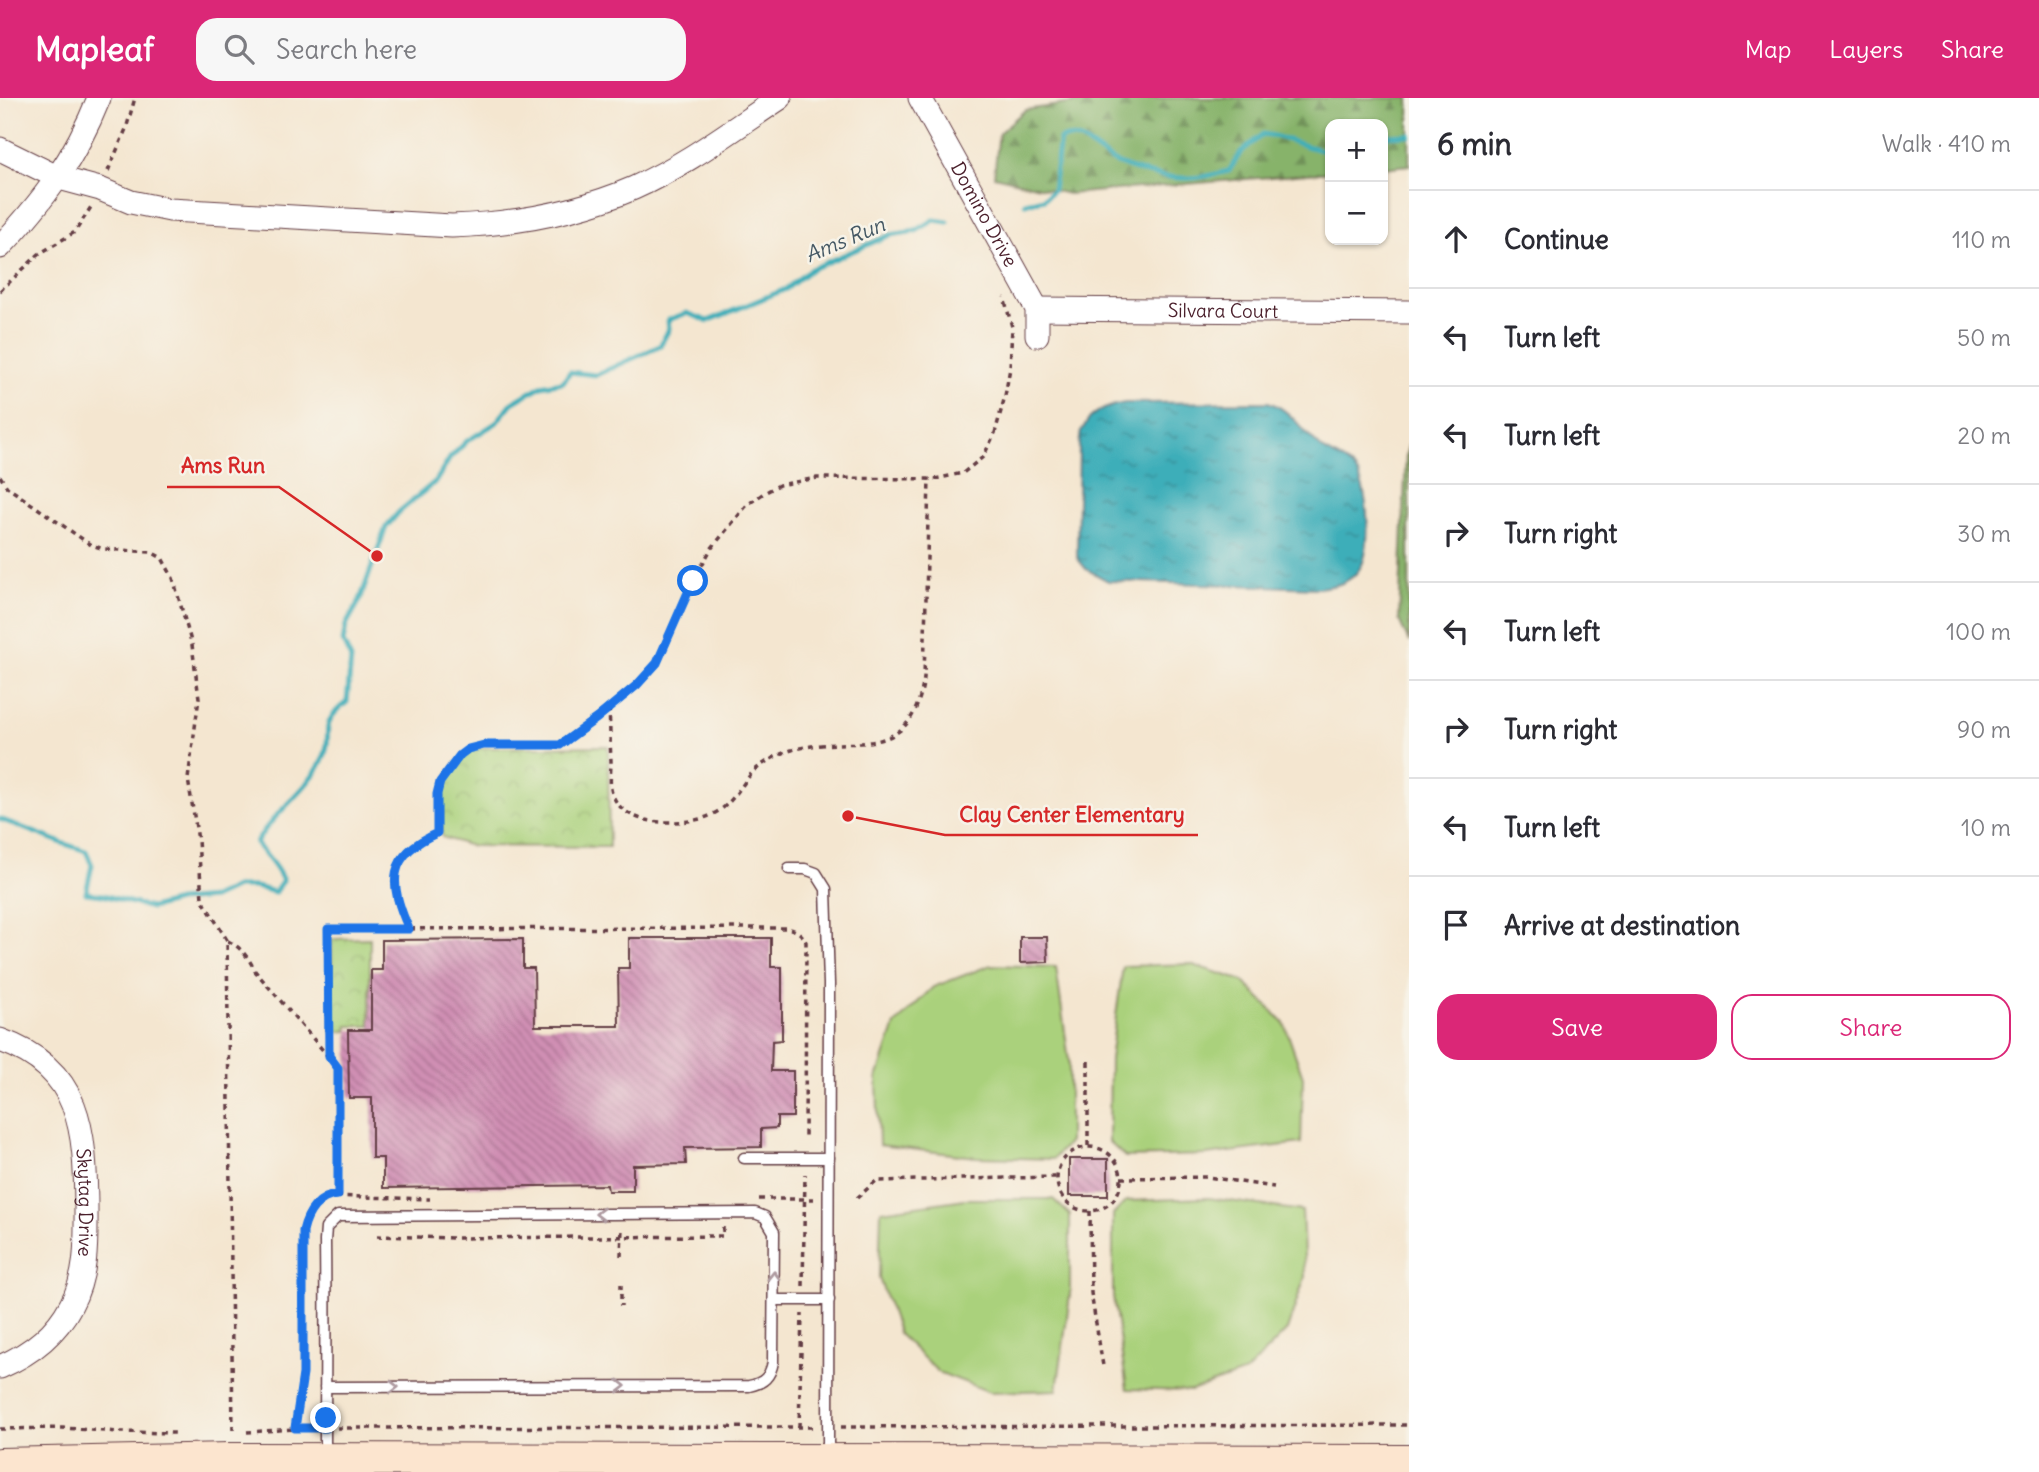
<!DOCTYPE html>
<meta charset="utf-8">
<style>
:root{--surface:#fff;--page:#f7f7f7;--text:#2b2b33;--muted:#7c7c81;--line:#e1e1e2;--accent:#db2777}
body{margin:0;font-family:Delius,sans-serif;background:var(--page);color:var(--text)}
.controls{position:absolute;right:21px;top:21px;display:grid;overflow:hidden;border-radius:14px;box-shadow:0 2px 5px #0004}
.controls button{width:63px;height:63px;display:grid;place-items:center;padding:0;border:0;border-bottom:2px solid var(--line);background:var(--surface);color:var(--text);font:35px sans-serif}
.stop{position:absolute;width:21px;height:21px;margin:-16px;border:5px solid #1a73e8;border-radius:50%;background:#fff}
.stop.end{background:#1a73e8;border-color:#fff;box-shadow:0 2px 7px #0008}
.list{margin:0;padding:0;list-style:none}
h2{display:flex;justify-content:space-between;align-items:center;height:91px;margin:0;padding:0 28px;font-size:30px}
h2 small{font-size:23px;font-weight:400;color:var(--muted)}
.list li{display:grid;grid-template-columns:46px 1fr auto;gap:21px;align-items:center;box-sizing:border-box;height:98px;padding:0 28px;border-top:2px solid var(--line)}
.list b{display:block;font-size:26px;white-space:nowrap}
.list em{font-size:23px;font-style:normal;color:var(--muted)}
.actions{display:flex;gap:14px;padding:21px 28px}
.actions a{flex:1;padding:16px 0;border:2px solid var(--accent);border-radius:21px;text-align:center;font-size:24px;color:var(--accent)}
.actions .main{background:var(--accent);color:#fff}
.icon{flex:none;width:38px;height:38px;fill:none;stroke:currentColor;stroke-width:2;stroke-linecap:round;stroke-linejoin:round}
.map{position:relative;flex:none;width:1409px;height:1374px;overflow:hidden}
header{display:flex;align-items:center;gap:42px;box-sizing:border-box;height:98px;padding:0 35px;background:var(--accent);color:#fff}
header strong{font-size:33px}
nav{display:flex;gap:38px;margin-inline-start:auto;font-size:24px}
.search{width:490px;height:63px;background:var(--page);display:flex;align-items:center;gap:18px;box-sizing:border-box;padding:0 24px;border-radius:21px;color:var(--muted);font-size:26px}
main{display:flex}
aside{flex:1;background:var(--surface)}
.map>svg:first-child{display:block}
.forest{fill:url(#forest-firs);stroke:#68694b;stroke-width:2}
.park{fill:url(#park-crowns);stroke:#7a7853;stroke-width:2}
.pitch{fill:#aad17b;stroke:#7a7853;stroke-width:2}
.water{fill:url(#water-ripples);stroke:#446672;stroke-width:2}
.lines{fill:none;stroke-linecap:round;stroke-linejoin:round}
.stream{stroke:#3eaeb9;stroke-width:5}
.building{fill:url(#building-back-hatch)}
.lane-casing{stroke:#643d44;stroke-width:13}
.street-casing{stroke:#643d44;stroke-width:25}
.secondary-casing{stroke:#643d44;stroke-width:34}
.path{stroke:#643d44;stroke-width:3.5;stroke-dasharray:5 5;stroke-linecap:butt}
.lane{stroke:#fff;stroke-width:10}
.street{stroke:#fff;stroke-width:23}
.secondary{stroke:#fce5cf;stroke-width:32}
.oneway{stroke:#ae9aa0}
.route{stroke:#1a73e8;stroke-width:9}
.labels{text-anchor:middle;stroke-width:5;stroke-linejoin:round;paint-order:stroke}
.street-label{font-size:19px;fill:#4a1f2b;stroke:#f7f3e8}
.water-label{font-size:21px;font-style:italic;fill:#455864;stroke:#f7f3e8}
.leader{fill:none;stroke:#d62828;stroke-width:2.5}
.callout-dot{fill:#d62828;stroke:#f7f3e8;stroke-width:2.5}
.callout-label{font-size:21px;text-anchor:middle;font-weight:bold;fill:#d62828;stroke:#f7f3e8;stroke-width:5;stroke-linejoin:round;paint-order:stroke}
</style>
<header>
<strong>Mapleaf</strong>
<div class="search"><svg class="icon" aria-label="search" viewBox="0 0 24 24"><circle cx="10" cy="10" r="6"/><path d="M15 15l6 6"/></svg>Search here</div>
<nav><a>Map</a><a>Layers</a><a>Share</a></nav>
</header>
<main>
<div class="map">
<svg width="1409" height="1374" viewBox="0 0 1409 1374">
<defs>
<pattern id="forest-firs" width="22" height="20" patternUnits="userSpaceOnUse" patternTransform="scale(1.75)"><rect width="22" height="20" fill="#87b36b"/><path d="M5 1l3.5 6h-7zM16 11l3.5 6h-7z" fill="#709158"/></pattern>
<pattern id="park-crowns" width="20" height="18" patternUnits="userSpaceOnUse" patternTransform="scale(1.75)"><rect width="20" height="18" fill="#aad17b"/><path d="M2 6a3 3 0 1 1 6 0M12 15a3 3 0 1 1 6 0" fill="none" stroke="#94b36a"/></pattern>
<pattern id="water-ripples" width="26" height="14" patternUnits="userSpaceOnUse" patternTransform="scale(1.75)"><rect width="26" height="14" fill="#3eaeb9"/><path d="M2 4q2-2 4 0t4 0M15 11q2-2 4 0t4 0" fill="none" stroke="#368d97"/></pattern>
<pattern id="building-back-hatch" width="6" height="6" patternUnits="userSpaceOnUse" patternTransform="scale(1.75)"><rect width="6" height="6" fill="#d08fb4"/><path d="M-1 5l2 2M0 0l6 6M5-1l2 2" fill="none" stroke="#ab7493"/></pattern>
</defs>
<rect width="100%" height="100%" fill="#f7f3e8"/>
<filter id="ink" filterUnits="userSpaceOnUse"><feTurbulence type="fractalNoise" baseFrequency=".0143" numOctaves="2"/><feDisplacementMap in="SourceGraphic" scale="14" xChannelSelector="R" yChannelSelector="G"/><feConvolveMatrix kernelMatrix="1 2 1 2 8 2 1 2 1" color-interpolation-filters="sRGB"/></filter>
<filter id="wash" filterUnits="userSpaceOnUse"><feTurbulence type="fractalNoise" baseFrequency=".00686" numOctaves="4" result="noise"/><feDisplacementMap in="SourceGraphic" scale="28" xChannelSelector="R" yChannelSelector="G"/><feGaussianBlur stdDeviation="1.57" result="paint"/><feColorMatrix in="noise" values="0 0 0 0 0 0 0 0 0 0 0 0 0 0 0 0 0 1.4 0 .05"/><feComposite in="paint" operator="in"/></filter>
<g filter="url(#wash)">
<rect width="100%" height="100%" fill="#f4e6d0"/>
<!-- forest -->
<g class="forest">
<polygon points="1107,0 1409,0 1409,67 1383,70 1383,26 1330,26 1330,74 1068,96 994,78 999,35 1025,12"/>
<polygon points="1409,346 1409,544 1399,522 1406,356"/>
</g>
<!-- park -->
<g class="park">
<path d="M608,648L609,749L471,748L442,739C441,703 438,670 476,650Z"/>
<polygon points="370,840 370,928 348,928 347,933 332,934 332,841"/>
</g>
<!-- pitch -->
<g class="pitch">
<polygon points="1190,866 1243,883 1284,925 1303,979 1301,1045 1206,1057 1125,1059 1109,1044 1110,961 1123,868"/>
<polygon points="991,867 1056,869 1069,963 1069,1044 1053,1061 976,1059 879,1047 877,980 895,927 933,889"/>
<polygon points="1208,1100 1302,1113 1305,1179 1287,1232 1246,1274 1191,1293 1127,1291 1113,1198 1113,1117 1126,1103"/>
<polygon points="965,1101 1053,1101 1070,1117 1070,1197 1057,1292 990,1294 938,1274 899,1236 879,1180 881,1113"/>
</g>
<!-- water -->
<path class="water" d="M1268,304C1293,312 1303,336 1324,352C1334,359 1347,362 1355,372C1369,388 1372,453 1360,470C1350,486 1335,488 1318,490L1108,483L1086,471L1077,460L1079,348L1081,333L1090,320L1099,313L1115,307L1125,305Z"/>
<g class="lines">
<!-- stream -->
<g class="stream">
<polyline points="1383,38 1409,37"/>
<path d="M1025,105L1044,101L1053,92L1060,41C1085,34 1098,58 1119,66C1139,74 1164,80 1185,80C1199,81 1215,76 1229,73L1241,54L1263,36C1286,39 1307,50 1330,54"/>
<path d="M0,721L62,745L86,753L92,767L86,795L103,797L151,810L178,803L213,800L236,789H255L275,794L283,783C276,766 266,759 256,745C274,713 309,692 323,661C335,636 315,628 347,604L351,561L343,544L346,527L360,502L386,429L399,414L436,383L450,360L467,343L496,325L512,305L541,288L563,284L570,274L596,277L660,248L669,231L668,222L687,215L708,223L786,191L811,171L890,137L916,133L934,122L948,124"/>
</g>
</g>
<g id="blocks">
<!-- building -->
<g class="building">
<polygon points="1020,839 1047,839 1048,864 1020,865"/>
<polygon points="629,840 771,840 771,869 782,869 782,942 772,943 771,973 793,973 793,1019 777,1019 777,1030 761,1031 761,1049 685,1050 686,1066 633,1067 633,1093 608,1093 607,1087 383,1090 383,1060 372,1060 372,1000 349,1000 348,932 371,932 371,872 382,872 382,842 523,841 523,870 534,870 535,928 619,928 618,870 629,870"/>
<rect x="1069" y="1061" width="39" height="37"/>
</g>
</g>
</g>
<g filter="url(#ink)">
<use href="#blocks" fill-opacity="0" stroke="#643d44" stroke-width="2"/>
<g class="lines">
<!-- lane casing -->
<g class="lane-casing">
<g id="lane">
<polyline points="789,771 805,771 816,775 826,791 829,886 828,1360"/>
<polyline points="744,1060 829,1060"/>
<polyline points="774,1202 829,1202"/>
<path d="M325,1289L749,1288C764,1285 770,1279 773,1264L774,1134L765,1119L755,1115L338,1118L326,1130L325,1143C326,1214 325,1286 325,1357"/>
</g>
</g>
<!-- street casing -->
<g class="street-casing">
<g id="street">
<path id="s1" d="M920,0L1037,211V237"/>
<path d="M0,51L59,80L100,91L131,104L170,112L452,128C515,126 576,115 634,90C686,67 733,31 780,0"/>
<path d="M0,149C45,101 74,62 99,0"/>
<path id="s2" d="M1037,211L1409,214"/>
<path id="s3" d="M0,942C82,971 85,1033 86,1108C86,1142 88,1176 71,1207C56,1236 30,1256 0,1269"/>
</g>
</g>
<!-- secondary casing -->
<g class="secondary-casing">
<polyline id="secondary" points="0,1366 230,1361 1409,1363"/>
</g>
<!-- path -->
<g class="path">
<polyline points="108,73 126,31 135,0"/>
<polyline points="0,193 39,156 75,134 91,109"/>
<polyline points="0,378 7,389 91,447 104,451 151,454 162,460 173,480 192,547 199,600 188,681 198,742 202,801 227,842 233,1336"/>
<path d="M609,610C610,628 610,645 611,663C611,673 609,686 612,695C619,717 644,724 664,724C684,724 702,724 720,712C733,703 741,688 751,676C762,665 778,656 792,652C853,635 910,669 924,580L929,380"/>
<path d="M409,831C388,785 387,757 437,735V696L440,684L460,657L468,651L484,647H560L637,588L657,565L693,483L711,451L747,407L764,395L779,387L817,380L935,381L963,375L983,359L995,335L1005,298L1010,270L1012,229L1004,199"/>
<path d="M228,843C241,849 249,860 255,873L327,957"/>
<polyline points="1088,963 1088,1049"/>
<circle cx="1089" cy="1081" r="32"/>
<polyline points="1121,1080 1208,1079 1274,1089"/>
<path d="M338,1097V970L329,958V831L786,830C796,832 802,835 806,844L805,1042"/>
<polyline points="857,1100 876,1083 1056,1079"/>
<polyline points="759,1101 815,1101"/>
<polyline points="1090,1113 1091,1195 1103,1268"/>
<polyline points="377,1138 454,1140 723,1138 723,1129"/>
<polyline points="621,1158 622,1130"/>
<polyline points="621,1186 621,1208"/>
<polyline points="803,1188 805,1076"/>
<polyline points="799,1329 802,1216"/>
<polyline points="841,1329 1409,1327"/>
<path d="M295,1330L303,1276V1133C307,1116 315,1105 330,1098L430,1101"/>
<polyline points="337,1330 816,1329"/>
<polyline points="0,1331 63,1330 119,1334 176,1335"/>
<polyline points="247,1334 312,1330"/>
</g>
<!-- lane -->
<use href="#lane" class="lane"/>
<!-- street -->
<use href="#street" class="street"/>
<!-- secondary -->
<use href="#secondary" class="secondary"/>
</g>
<!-- one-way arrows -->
<defs><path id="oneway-chevron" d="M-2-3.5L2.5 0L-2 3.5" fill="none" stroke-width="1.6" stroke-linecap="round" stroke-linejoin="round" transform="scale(1.75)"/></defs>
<g class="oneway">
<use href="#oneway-chevron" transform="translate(600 1116) rotate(180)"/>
<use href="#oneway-chevron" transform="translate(774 1178) rotate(-89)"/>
<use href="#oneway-chevron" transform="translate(621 1288)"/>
<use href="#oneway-chevron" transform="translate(394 1289)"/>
</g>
</g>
<g class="lines" filter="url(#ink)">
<!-- route -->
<path class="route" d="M326,1320V1330H295L303,1276V1133C307,1115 318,1098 338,1097V970L329,958L328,831H409C388,785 387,757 437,735V696L440,684L460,657L468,651L484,647H560L597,620L637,587L657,565L693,483"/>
</g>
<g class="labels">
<!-- street labels -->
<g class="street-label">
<text dy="7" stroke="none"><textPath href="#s1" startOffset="133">Domino Drive</textPath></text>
<text dy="7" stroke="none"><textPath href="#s2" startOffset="186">Silvara Court</textPath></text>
<text dy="7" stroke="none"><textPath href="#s3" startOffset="200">Skytag Drive</textPath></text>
</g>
<!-- water labels -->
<g class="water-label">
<text transform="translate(845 142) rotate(-23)" y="7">Ams Run</text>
</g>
</g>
<!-- callouts -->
<path class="leader" d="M377 458L279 389H167M848 718L945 737H1198"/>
<g class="callout-dot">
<circle cx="377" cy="458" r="7"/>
<circle cx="848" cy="718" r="7"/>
</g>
<g class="callout-label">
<text x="223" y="375">Ams Run</text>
<text x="1072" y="724">Clay Center Elementary</text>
</g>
</svg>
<div class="controls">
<button>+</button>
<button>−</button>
</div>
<div class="stop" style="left:693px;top:483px"></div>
<div class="stop end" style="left:326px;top:1320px"></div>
</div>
<aside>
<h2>6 min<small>Walk · 410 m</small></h2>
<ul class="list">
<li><svg class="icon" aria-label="ahead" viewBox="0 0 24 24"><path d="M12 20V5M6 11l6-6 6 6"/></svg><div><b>Continue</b></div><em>110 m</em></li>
<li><svg class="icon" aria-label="left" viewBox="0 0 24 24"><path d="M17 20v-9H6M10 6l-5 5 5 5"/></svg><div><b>Turn left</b></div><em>50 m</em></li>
<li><svg class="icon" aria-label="left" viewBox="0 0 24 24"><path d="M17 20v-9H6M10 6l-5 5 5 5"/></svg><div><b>Turn left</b></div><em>20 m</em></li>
<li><svg class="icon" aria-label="right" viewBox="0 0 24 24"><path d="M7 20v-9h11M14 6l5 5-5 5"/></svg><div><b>Turn right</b></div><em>30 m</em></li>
<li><svg class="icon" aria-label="left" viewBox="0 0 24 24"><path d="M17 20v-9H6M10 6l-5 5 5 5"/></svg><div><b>Turn left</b></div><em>100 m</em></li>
<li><svg class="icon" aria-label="right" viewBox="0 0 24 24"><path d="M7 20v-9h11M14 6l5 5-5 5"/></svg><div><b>Turn right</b></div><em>90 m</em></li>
<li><svg class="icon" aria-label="left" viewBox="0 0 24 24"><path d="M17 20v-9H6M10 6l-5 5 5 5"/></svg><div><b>Turn left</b></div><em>10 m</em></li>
<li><svg class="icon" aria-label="arrive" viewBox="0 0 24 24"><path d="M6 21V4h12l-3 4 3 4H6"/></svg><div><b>Arrive at destination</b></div></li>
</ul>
<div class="actions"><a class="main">Save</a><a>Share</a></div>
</aside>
</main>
